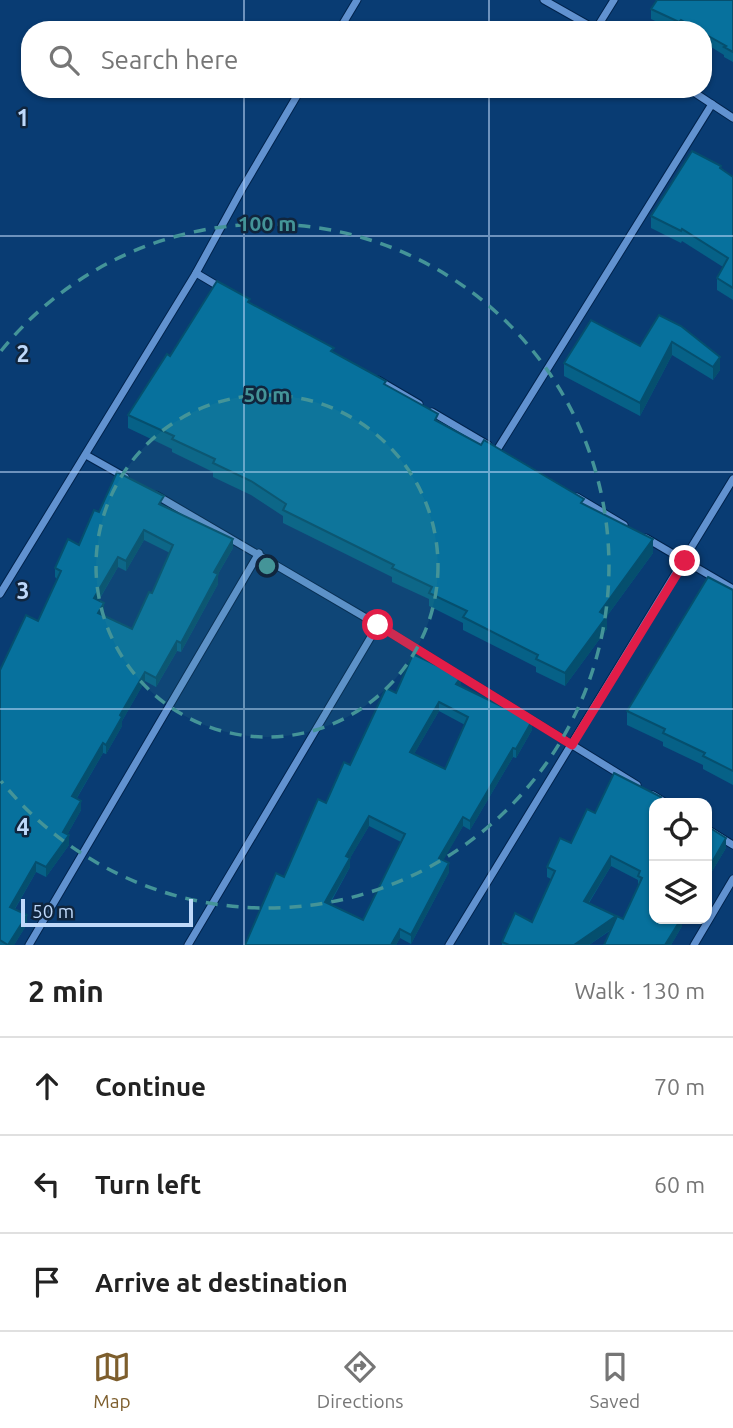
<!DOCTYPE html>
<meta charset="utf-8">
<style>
:root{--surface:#fff;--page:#f2f2f2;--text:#222;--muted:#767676;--line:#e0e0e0;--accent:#7d5e2d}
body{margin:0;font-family:Ubuntu,sans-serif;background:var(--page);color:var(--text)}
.controls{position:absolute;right:21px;bottom:21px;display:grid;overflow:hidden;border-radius:14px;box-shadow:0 2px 5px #0004}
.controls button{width:63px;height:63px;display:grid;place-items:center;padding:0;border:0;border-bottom:2px solid var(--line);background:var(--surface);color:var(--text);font:35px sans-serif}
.scale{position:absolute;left:21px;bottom:18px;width:172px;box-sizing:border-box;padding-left:7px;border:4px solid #bfd9fa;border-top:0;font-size:19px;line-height:24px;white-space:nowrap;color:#bfd9fa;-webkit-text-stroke:5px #10253d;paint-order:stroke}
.stop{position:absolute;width:21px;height:21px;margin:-16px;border:5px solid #e11d48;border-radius:50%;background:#fff}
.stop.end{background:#e11d48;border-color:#fff;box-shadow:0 2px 7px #0008}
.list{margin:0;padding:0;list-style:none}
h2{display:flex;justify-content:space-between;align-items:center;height:91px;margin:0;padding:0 28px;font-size:30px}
h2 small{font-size:23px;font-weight:400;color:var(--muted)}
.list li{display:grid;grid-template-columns:46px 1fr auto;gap:21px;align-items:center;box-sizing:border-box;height:98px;padding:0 28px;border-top:2px solid var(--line)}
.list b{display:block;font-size:26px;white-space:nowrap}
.list em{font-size:23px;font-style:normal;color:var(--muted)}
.icon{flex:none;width:38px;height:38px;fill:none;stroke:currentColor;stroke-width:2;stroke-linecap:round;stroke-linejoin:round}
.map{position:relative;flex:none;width:733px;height:945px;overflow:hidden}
.search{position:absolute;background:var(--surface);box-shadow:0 2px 5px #0004;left:21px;right:21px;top:21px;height:77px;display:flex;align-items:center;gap:18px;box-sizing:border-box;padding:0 24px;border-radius:28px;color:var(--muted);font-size:26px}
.sheet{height:385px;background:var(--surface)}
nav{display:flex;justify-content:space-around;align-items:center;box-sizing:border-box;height:98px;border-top:2px solid var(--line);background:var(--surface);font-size:19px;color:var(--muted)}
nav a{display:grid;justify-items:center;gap:4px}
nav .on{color:var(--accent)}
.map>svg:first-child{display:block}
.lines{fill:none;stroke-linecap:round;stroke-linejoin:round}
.street-casing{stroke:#00234c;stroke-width:9}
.street{stroke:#6192d0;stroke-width:7}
.wall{fill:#066187;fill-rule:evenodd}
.shaded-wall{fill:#054f6e}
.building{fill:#07719d;stroke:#054f6e;stroke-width:2;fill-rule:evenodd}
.route{stroke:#e11d48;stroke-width:9}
.grid{fill:none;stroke:#bfd9fa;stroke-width:2;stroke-opacity:0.55}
.ring{fill:none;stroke:#449498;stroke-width:3.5;stroke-dasharray:12 9}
.grid-label{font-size:23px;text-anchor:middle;font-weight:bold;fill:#bfd9fa;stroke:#10253d;stroke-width:5;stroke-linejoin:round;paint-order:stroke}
.centre{fill:#449498;stroke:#10253d;stroke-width:3.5}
.ring-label{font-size:21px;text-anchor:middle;font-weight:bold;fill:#449498;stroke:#10253d;stroke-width:5;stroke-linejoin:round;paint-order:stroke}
</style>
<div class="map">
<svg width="733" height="945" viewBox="0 0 733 945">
<rect width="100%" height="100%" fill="#093c73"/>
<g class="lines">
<!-- street casing -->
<g class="street-casing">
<g id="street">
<polyline points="544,0 597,30"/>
<polyline points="596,29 614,0"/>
<polyline points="339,30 357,0"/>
<polyline points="689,89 733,118"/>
<polyline points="196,273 223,289"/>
<polyline points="378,380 419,404"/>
<polyline points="432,412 488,445"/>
<polyline points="497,450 712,104"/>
<polyline points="86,455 125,477"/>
<polyline points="156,495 378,625 637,785"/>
<polyline points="577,497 624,525"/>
<polyline points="646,538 733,589"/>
<polyline points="0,594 196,273 242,189 301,89"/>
<polyline points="653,795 666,803"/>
<polyline points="707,829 733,845"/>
<polyline points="29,945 259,553"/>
<polyline points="188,945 378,625"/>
<polyline points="449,945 733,479"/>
<polyline points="694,945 733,879"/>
</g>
</g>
<!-- street -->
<use href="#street" class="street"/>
</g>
<!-- wall -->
<g class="wall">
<polygon points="733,0 733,62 724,57 724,55 703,42 703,30 674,30 651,19 651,9"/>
<polygon points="721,169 733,177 733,300 717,290 717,278 723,267 682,241 681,243 651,228 651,216"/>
<polygon points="250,303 334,353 386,386 438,422 584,504 653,553 607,616 607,629 565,686 536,672 536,667 463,630 463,623 429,606 429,599 392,582 392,577 283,523 283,516 251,495 213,477 213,472 172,452 172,449 128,428 128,415 170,356"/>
<polygon points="659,315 720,370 713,380 672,355 640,416 564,376 564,363 640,346"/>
<path d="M164,506L233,548L218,574V584L181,652L177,651L156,687L145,681L122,721V726L106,754L103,753L77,798L81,810L67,835L69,845L46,877L36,872L15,909L27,924L14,945H0V670L38,621L57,579L55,577V568L79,545ZM144,540L170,553L152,593L132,629L103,616L104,613L99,600L118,567L126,571Z"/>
<polygon points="733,590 733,785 703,769 703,765 663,746 663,742 627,725 627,711"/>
<path d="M460,687L532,730L516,758L513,757L470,830L463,826L443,860L449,872L411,944L400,938L396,945H245L326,803L396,693ZM439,711L465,725L445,769L414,754ZM369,826L401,842L363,920L330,904L350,867V858Z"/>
<path d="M661,797L654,919H682V926L671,945H604L611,930L589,945H502V942L532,922L551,879L547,877V867L571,843L595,813ZM611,866L638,880V886L623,919L589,903Z"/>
<polygon points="707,826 726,848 711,873 707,871"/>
</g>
<!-- shaded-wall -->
<g class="shaded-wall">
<polygon points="672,342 672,355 640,416 640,403"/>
<polygon points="720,357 720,370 713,380 713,367"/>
<polygon points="144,530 144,540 126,571 126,561"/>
<polygon points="233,539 233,548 218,574 218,584 181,652 181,643 214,572"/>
<polygon points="653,539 653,553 607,616 607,629 565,686 565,673 600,612"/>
<polygon points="118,557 118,567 94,608 94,598"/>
<polygon points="104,603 104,613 98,623 98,613"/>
<polygon points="177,641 177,651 156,687 156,678"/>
<polygon points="145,672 145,681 122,721 122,726 106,754 106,745 120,715"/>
<polygon points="461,677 461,686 456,694 456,684"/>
<polygon points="439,702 439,711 410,761 410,752"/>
<polygon points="532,721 532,730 516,758 516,749"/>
<polygon points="103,743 103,753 72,806 72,796"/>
<polygon points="513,748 513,757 470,830 470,821"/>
<polygon points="81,801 81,810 63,842 63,832"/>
<polygon points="369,816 369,826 346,865 346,856"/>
<polygon points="463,817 463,826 439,868 439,858"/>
<polygon points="69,835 69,845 46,877 46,867"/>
<polygon points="726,838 726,848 711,873 711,864"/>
<polygon points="611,856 611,866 584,910 584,901"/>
<polygon points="350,858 350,867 325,911 325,902"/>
<polygon points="36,862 36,872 10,917 10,907"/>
<polygon points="449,863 449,872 411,944 411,935"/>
<polygon points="27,915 27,924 14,945 8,945"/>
<polygon points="616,916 616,926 589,945 574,945"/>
<polygon points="681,919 682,919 682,926 671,945 665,945"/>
<polygon points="400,929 400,938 396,945 391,945"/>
</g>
<!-- building -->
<g class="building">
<polygon points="657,0 733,0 733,52 724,47 726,46 703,33 703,30 698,30 681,20 679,22 651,9"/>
<polygon points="692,151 721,166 720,168 733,177 733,288 717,278 728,258 682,229 681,231 651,216"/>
<polygon points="217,281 250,299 248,302 334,348 331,351 386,381 384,384 438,414 435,420 481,445 484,440 584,499 581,503 653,539 600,612 607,616 565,673 536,659 538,655 463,617 467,611 429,593 432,587 392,568 394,565 283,510 286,504 251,481 213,463 215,459 172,439 174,436 128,415 167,354 170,356"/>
<polygon points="659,315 681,326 720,357 713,367 672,342 640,403 564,363 591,320 640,346"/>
<path d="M117,472L164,496L159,504L233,539L214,572L218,574L181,643L177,641L156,678L145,672L120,715L122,717L106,745L103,743L72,796L81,801L63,832L69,835L46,867L36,862L10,907L27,915L8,945L0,940V670L26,615L38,621L61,571L55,568L68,539L79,545L94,510L99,512ZM144,530L173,545L152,593L149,592L132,629L98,613L104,603L94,598L118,557L126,561Z"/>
<polygon points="708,577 733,590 733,771 703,756 705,753 663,733 665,729 627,711"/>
<path d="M413,654L461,677L456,684L532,721L516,749L513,748L470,821L463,817L439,858L449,863L411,935L400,929L391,945H245L276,873L284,877L318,799L326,803L344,762L350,765L386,688L396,693ZM439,702L468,717L445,769L410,752ZM369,816L405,834L363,920L325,902L350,858L346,856Z"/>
<polygon points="614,773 661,797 658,802 661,803 654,803 654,919 681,919 665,945 604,945 617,916 623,919 642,878 638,876 640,871 611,856 584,901 616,916 574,945 509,945 502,942 515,913 532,922 555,871 547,867 560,838 571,843 587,809 595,813"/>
<polygon points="707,826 726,838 711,864 707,862"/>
</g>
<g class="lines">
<!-- route -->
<polyline class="route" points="378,625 572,745 685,561"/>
</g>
<!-- grid -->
<path class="grid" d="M244,0V30M489,0V30M244,89V945M489,89V945M0,236H733M0,472H733M0,709H733"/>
<!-- distance rings -->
<circle cx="267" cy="566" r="171" fill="#449498" fill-opacity=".12"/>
<g class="ring">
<circle cx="267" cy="566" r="171"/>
<path d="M1 351A342 342 0 1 1 1 781"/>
</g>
<g class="grid-label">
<text x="23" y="126">1</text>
<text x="23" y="362">2</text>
<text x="23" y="599">3</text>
<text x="23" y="835">4</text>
</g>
<circle cx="267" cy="566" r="10" class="centre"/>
<g class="ring-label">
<text x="267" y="231">100 m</text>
<text x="267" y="402">50 m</text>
</g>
</svg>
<div class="controls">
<button><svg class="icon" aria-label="locate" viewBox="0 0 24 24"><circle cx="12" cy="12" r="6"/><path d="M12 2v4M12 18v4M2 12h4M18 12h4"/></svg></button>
<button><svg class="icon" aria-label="layers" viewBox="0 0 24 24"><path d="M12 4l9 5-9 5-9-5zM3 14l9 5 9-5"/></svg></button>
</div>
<div class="scale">50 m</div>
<div class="stop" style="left:378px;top:625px"></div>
<div class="stop end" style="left:685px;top:561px"></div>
<div class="search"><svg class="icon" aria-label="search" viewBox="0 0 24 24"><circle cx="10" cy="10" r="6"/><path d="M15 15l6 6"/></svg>Search here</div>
</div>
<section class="sheet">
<h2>2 min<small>Walk · 130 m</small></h2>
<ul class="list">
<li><svg class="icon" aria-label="ahead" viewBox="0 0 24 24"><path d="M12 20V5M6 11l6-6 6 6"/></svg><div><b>Continue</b></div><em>70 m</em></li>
<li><svg class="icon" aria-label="left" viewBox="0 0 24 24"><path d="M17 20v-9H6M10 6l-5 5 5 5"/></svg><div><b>Turn left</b></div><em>60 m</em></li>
<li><svg class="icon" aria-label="arrive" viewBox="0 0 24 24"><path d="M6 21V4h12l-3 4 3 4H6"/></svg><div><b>Arrive at destination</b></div></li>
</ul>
</section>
<nav>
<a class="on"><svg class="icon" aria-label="map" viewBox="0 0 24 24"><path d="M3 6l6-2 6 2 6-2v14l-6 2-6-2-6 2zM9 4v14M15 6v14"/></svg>Map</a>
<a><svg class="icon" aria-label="directions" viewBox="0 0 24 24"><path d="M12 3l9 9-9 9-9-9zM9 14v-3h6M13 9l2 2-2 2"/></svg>Directions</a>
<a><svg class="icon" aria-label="saved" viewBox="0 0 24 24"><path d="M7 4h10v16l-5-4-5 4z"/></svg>Saved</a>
</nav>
